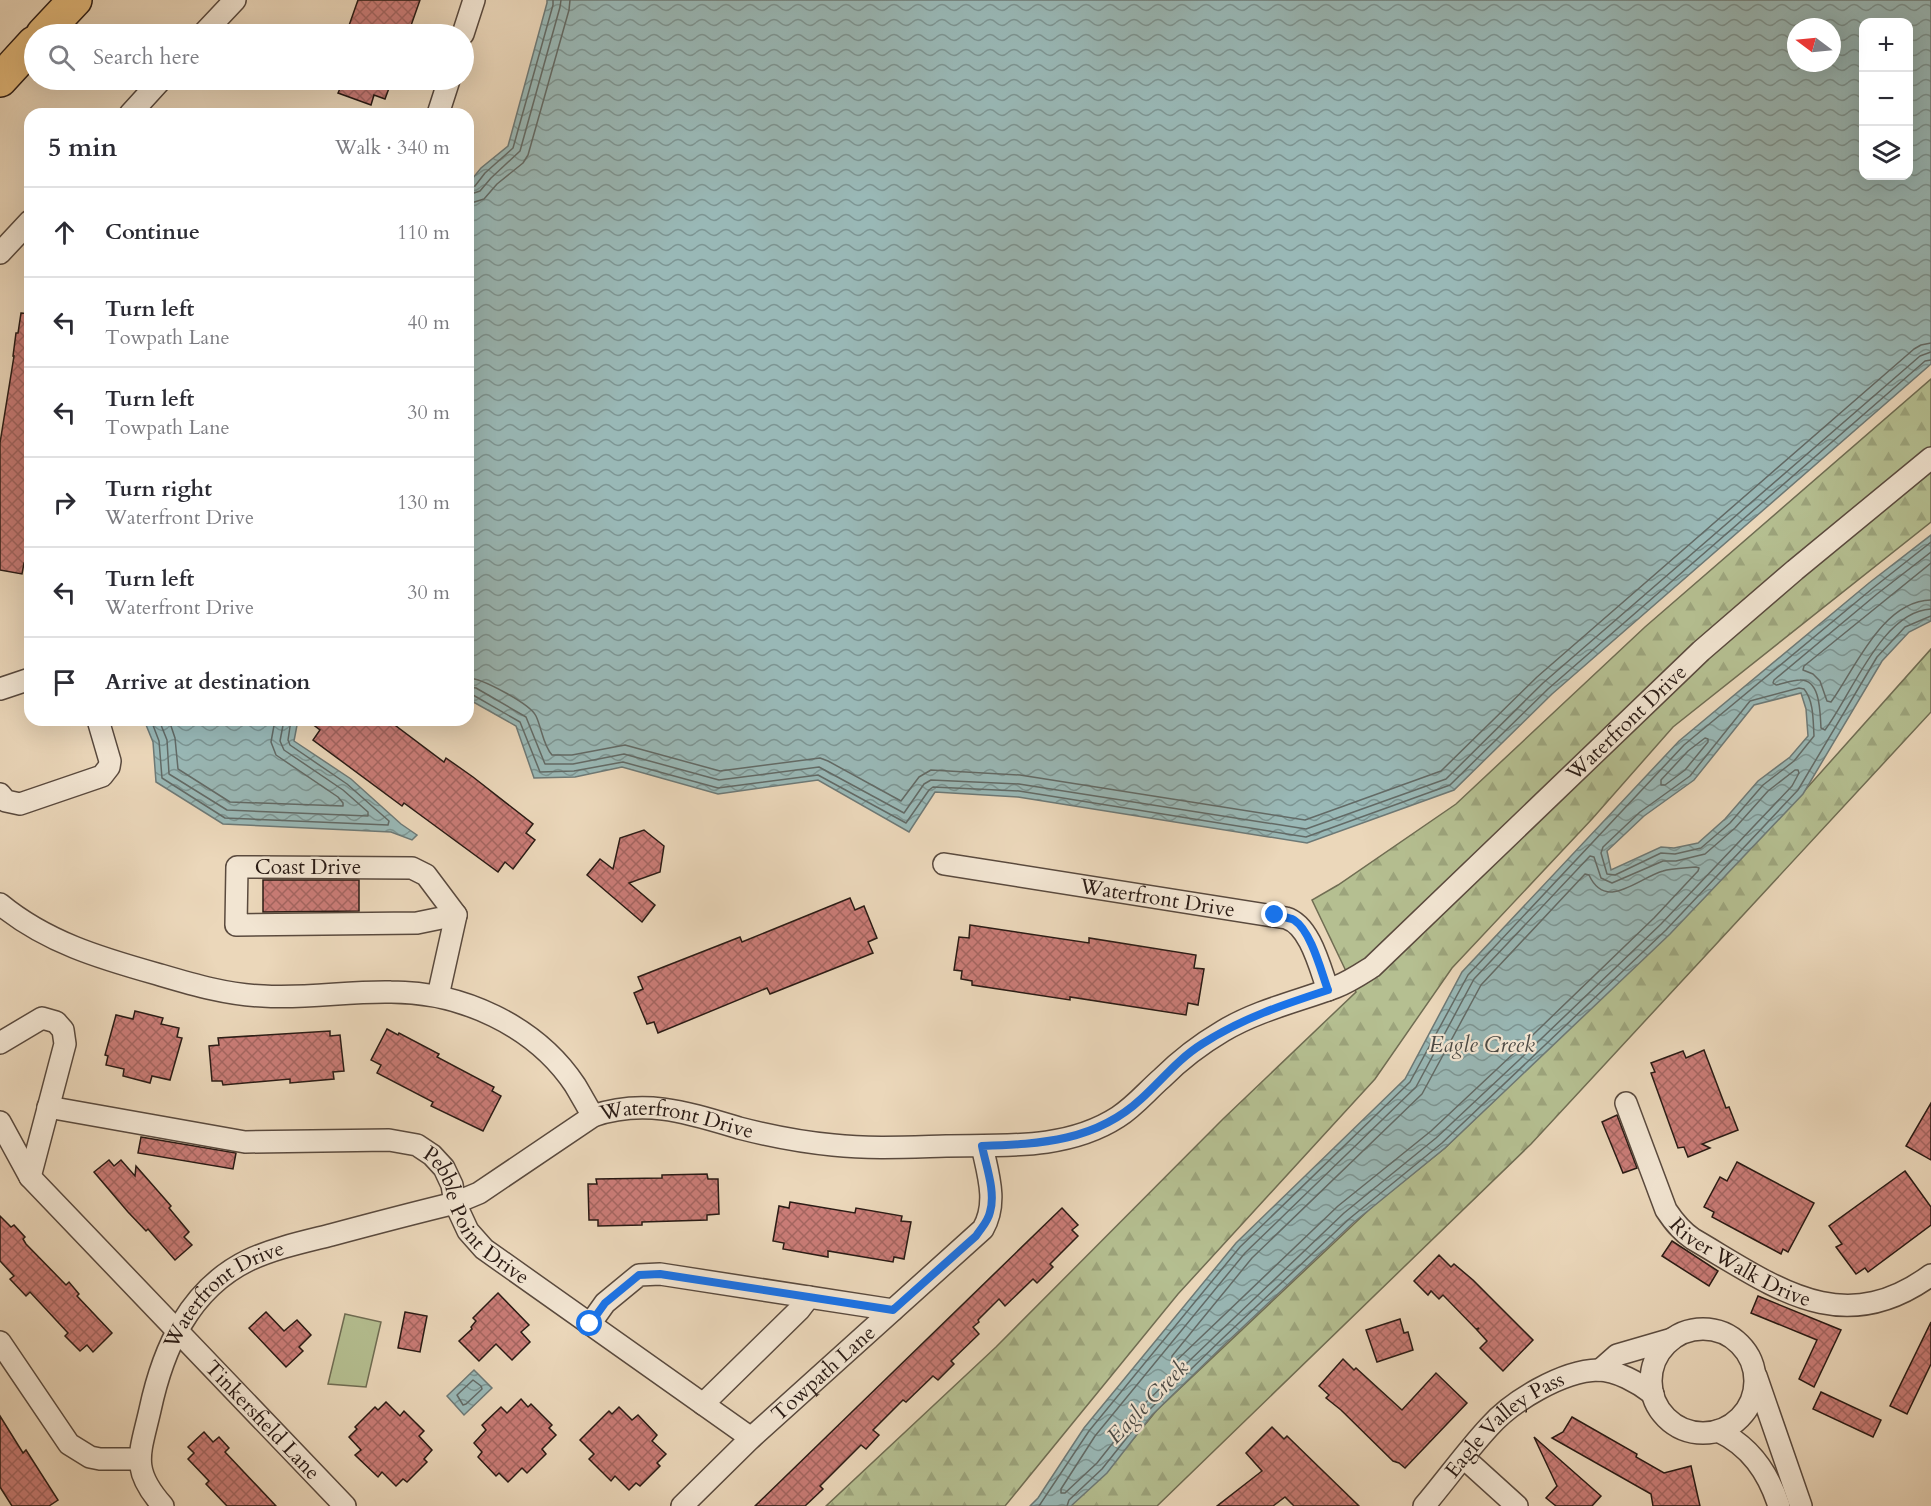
<!DOCTYPE html>
<meta charset="utf-8">
<style>
:root{--surface:#fff;--page:#f7f7f7;--text:#2b2b33;--muted:#7c7c81;--line:#e1e1e2}
body{margin:0;font-family:Cardo,serif;background:var(--page);color:var(--text)}
.controls{position:absolute;right:18px;top:18px;display:grid;overflow:hidden;border-radius:12px;box-shadow:0 6px 24px #0002}
.controls button{width:54px;height:54px;display:grid;place-items:center;padding:0;border:0;border-bottom:2px solid var(--line);background:var(--surface);color:var(--text);font:30px sans-serif}
.compass{position:absolute;left:1787px;top:18px;width:54px;height:54px;border-radius:50%;background:var(--surface);box-shadow:0 6px 24px #0002;rotate:286deg}
.stop{position:absolute;width:18px;height:18px;margin:-14px;border:4px solid #1a73e8;border-radius:50%;background:#fff}
.stop.end{background:#1a73e8;border-color:#fff;box-shadow:0 2px 6px #0008}
.list{margin:0;padding:0;list-style:none}
h2{display:flex;justify-content:space-between;align-items:center;height:78px;margin:0;padding:0 24px;font-size:26px}
h2 small{font-size:20px;font-weight:400;color:var(--muted)}
.list li{display:grid;grid-template-columns:39px 1fr auto;gap:18px;align-items:center;box-sizing:border-box;height:90px;padding:0 24px;border-top:2px solid var(--line)}
.list b{display:block;font-size:22px;white-space:nowrap}
.list p{margin:0;font-size:20px;white-space:nowrap;color:var(--muted)}
.list em{font-size:20px;font-style:normal;color:var(--muted)}
.icon{flex:none;width:33px;height:33px;fill:none;stroke:currentColor;stroke-width:2;stroke-linecap:round;stroke-linejoin:round}
.map{position:relative;flex:none;width:1931px;height:1506px;overflow:hidden}
.search{position:absolute;background:var(--surface);box-shadow:0 6px 24px #0002;left:24px;top:24px;width:450px;height:66px;display:flex;align-items:center;gap:15px;box-sizing:border-box;padding:0 21px;border-radius:33px;color:var(--muted);font-size:22px}
.panel{position:absolute;background:var(--surface);box-shadow:0 6px 24px #0002;left:24px;top:108px;width:450px;height:618px;border-radius:18px}
.map>svg:first-child{display:block}
.forest{fill:url(#forest-firs);stroke:#706d53;stroke-width:1.5}
.park{fill:#b5bf91;stroke:#706d53;stroke-width:1.5}
.water{fill:url(#water-waves);stroke:#6d7976;stroke-width:1.5;fill-rule:evenodd}
.lines{fill:none;stroke-linecap:round;stroke-linejoin:round}
.shore{stroke:#626a66;stroke-width:1.5}
.building{fill:url(#building-cross-hatch);stroke:#2a1b15;stroke-width:1.5}
.minor-casing{stroke:#5a4a3e;stroke-width:24}
.motorway-casing{stroke:#2a1b15;stroke-width:36}
.minor{stroke:#f2e5d2;stroke-width:21}
.motorway{stroke:#e6bc7d;stroke-width:33}
.route{stroke:#1a73e8;stroke-width:8}
.labels{text-anchor:middle;stroke-width:4.5;stroke-linejoin:round;paint-order:stroke}
.street-label{font-size:21px;fill:#2a1b15;stroke:#f2e5d2}
.water-label{font-size:22px;font-style:italic;fill:#4b4a45;stroke:#f2e5d2}
</style>
<div class="map">
<svg width="1931" height="1506" viewBox="0 0 1931 1506">
<defs>
<pattern id="forest-firs" width="22" height="20" patternUnits="userSpaceOnUse" patternTransform="scale(1.5)"><rect width="22" height="20" fill="#b5bf91"/><path d="M5 1l3.5 6h-7zM16 11l3.5 6h-7z" fill="#9ca47c"/></pattern>
<pattern id="water-waves" width="16" height="10" patternUnits="userSpaceOnUse" patternTransform="scale(1.5)"><rect width="16" height="10" fill="#99b8b6"/><path d="M0 5q4-4 8 0t8 0" fill="none" stroke="#7d9593"/></pattern>
<pattern id="building-cross-hatch" width="8" height="8" patternUnits="userSpaceOnUse" patternTransform="scale(1.5)"><rect width="8" height="8" fill="#ca7c77"/><path d="M0 0l8 8M0 8l8-8" fill="none" stroke="#a46560"/></pattern>
</defs>
<rect width="100%" height="100%" fill="#ebd7ba"/>
<filter id="stains"><feTurbulence type="fractalNoise" baseFrequency=".00333" numOctaves="4"/><feColorMatrix values="0 0 0 0 .2 0 0 0 0 .09 0 0 0 0 .02 0 0 0 .5 -.17"/></filter>
<radialGradient id="worn" r=".72"><stop offset=".6" stop-color="#630" stop-opacity="0"/><stop offset="1" stop-color="#630" stop-opacity=".3"/></radialGradient>
<!-- forest -->
<g class="forest">
<polygon points="1931,379 1931,522 1673,727 1592,819 1452,968 1375,1079 1178,1294 1005,1506 826,1506 996,1347 1223,1119 1356,992 1312,900 1338,885 1456,804 1645,627"/>
<polygon points="1931,649 1931,712 1531,1144 1157,1506 1066,1506 1116,1460 1157,1410 1373,1206 1445,1148 1697,905 1806,789"/>
</g>
<!-- park -->
<polygon class="park" points="345,1314 381,1322 366,1387 328,1384"/>
<!-- water -->
<g class="water">
<path d="M547,0H1931V364L1552,694L1454,790L1307,843L1018,797L935,792L909,832L818,780L718,794L622,767L575,777L534,778L516,726L468,699V184L481,168L508,146L547,3ZM1864,22H1908V176H1864ZM1796,27H1832V63H1796Z"/>
<path d="M1931,535V621L1909,632L1882,661L1803,794L1670,934L1445,1148L1353,1223L1226,1343L1152,1415L1107,1473L1071,1506H1030L1038,1498L1084,1428L1236,1243L1405,1079L1462,972L1679,741L1869,583ZM1801,693L1806,709L1808,736L1790,757L1758,781L1725,819L1698,843L1674,848L1661,847L1611,870L1607,851L1644,816L1694,780L1754,705Z"/>
<polygon points="144,720 298,720 294,741 351,779 401,824 417,835 412,840 391,832 223,824 156,782 153,742"/>
<polygon points="474,1370 492,1388 464,1415 447,1396"/>
</g>
<g class="lines">
<!-- shore -->
<g class="shore">
<polyline points="468,187 475,186 485,173 513,148 553,5 553,0"/>
<polyline points="468,195 480,191 491,178 520,151 560,7 561,0"/>
<polyline points="468,204 484,199 497,184 523,163 528,155 569,10 570,0"/>
<path d="M1931,552L1877,594L1774,680L1773,683L1776,685C1783,684 1792,680 1800,680C1821,679 1820,714 1821,728L1825,730C1851,696 1882,611 1931,609"/>
<path d="M1931,563L1804,666L1803,670L1813,674L1820,681L1827,701L1831,702C1855,669 1882,601 1931,600"/>
<path d="M468,678C482,678 530,704 536,716C542,729 543,745 552,755H572L625,745L720,771L820,758L828,761L901,801L919,777L931,770L1020,775L1305,820L1441,771L1537,677L1914,349L1921,345L1931,343"/>
<polyline points="468,687 476,688 526,717 545,764 573,764 624,754 719,780 819,767 904,813 924,784 931,780 1019,784 1306,829 1446,779 1543,683 1920,356 1931,352"/>
<path d="M1799,688L1804,689C1814,701 1813,721 1814,736L1794,761L1763,785L1730,823L1701,848L1675,854L1661,853L1615,875L1607,874L1601,853L1603,847L1640,812L1690,776L1750,701Z"/>
<polyline points="468,695 473,695 520,722 540,772 574,771 623,762 718,788 818,775 906,823 929,790 933,787 1019,791 1306,837 1450,785 1548,689 1925,361 1931,360"/>
<polyline points="151,720 159,741 162,778 225,818 388,825 389,821 347,784 290,745 288,740 291,720"/>
<polyline points="159,720 167,740 169,774 227,810 368,816 368,812 343,790 284,750 280,741 284,720"/>
<polyline points="169,720 175,738 178,769 230,802 343,806 343,803 338,797 276,755 271,742 275,720"/>
<polygon points="1705,738 1708,739 1708,742 1685,770 1665,785 1661,785 1661,780 1688,751"/>
<polygon points="1795,770 1798,770 1799,773 1792,786 1661,924 1518,1061 1436,1138 1344,1213 1143,1405 1097,1463 1065,1493 1061,1493 1061,1489 1095,1436 1245,1253 1416,1087 1474,979 1590,856 1594,857 1601,878 1612,883 1663,861 1676,861 1705,854 1735,828 1768,791"/>
<path d="M1696,867L1699,868L1698,871L1654,918L1512,1055L1431,1131L1338,1206L1177,1360H1172V1356L1252,1258L1422,1094L1481,985L1585,874L1589,875C1606,912 1638,878 1663,871C1671,868 1686,868 1696,867Z"/>
<polygon points="473,1380 481,1386 482,1389 466,1404 463,1405 457,1395"/>
<polyline points="1039,1506 1089,1431 1240,1247 1410,1082 1468,975 1684,745 1873,588 1931,542"/>
<polyline points="1067,1506 1069,1500 1102,1469 1148,1411 1222,1339 1349,1219 1442,1143 1666,930 1798,790 1877,657 1905,627 1931,616"/>
</g>
</g>
<!-- building -->
<g class="building">
<polygon points="358,0 420,0 408,34 346,34"/>
<polygon points="337,80 392,80 385,99 374,95 371,105 338,93 342,84 336,82"/>
<polygon points="21,313 30,314 30,564 24,563 22,574 0,570 0,443 14,356 13,356 16,333 18,333"/>
<polygon points="307,720 388,720 444,762 446,758 473,777 533,824 526,833 535,840 513,869 505,862 498,872 404,803 402,806 313,740 320,730"/>
<polygon points="644,830 664,846 660,872 629,883 655,905 642,922 587,875 600,859 613,869 620,838"/>
<polygon points="263,880 359,880 359,911 263,912"/>
<polygon points="850,898 855,910 864,906 877,938 868,942 873,953 770,994 767,988 658,1033 654,1022 647,1024 634,993 643,989 638,977 740,937 742,942"/>
<polygon points="970,925 1089,943 1089,938 1196,955 1194,968 1204,969 1198,1005 1188,1003 1186,1015 1070,997 1070,1000 972,985 972,981 961,979 962,971 954,970 959,937 969,938"/>
<polygon points="135,1011 163,1018 161,1024 179,1028 177,1037 182,1038 170,1080 152,1076 150,1083 123,1076 124,1069 106,1065 108,1056 105,1055 116,1015 133,1019"/>
<polygon points="387,1029 398,1035 399,1033 439,1054 437,1057 494,1087 492,1091 501,1096 483,1131 431,1106 433,1102 377,1073 381,1065 371,1060"/>
<polygon points="330,1031 330,1036 340,1035 344,1071 333,1072 334,1079 290,1083 290,1079 223,1085 222,1081 212,1081 209,1046 219,1045 218,1038"/>
<polygon points="1704,1050 1726,1108 1729,1107 1738,1130 1702,1144 1710,1148 1688,1157 1684,1147 1678,1148 1651,1073 1655,1072 1651,1063 1683,1051 1686,1058"/>
<polygon points="1931,1103 1931,1160 1906,1146"/>
<polygon points="1617,1115 1637,1168 1623,1173 1602,1122"/>
<polygon points="141,1137 236,1153 233,1169 138,1153"/>
<polygon points="109,1160 114,1166 121,1160 135,1176 136,1166 171,1206 169,1208 189,1232 184,1237 192,1245 175,1260 148,1229 146,1231 128,1212 94,1172"/>
<polygon points="1737,1162 1814,1203 1788,1252 1783,1249 1781,1254 1755,1240 1712,1217 1714,1212 1704,1207 1720,1177 1727,1181"/>
<polygon points="1905,1171 1931,1207 1931,1225 1868,1272 1865,1268 1856,1274 1836,1247 1842,1244 1829,1226"/>
<polygon points="707,1174 708,1179 718,1179 719,1214 707,1215 707,1220 642,1222 642,1225 598,1226 598,1220 589,1220 588,1184 597,1184 596,1179 662,1178 662,1175"/>
<polygon points="790,1202 855,1213 856,1208 902,1216 901,1221 911,1222 904,1259 894,1257 893,1262 828,1251 828,1257 783,1249 784,1243 773,1241 779,1206 789,1208"/>
<polygon points="1062,1208 1078,1225 1072,1230 1078,1236 1050,1264 1053,1267 1037,1283 1033,1279 1005,1306 999,1299 978,1320 979,1322 973,1327 979,1334 951,1361 954,1364 938,1380 933,1376 906,1402 903,1400 873,1430 879,1435 866,1449 861,1445 820,1486 823,1489 805,1506 755,1506"/>
<polygon points="0,1216 11,1227 14,1225 25,1237 23,1239 26,1244 66,1285 69,1282 79,1294 77,1296 112,1333 93,1352 87,1345 80,1351 65,1336 68,1333 30,1292 26,1296 10,1279 14,1276 0,1261"/>
<polygon points="1672,1241 1718,1271 1709,1286 1662,1256"/>
<polygon points="1439,1255 1451,1267 1454,1264 1473,1280 1533,1340 1503,1371 1480,1348 1487,1341 1477,1330 1479,1328 1476,1329 1443,1295 1439,1299 1431,1291 1428,1295 1414,1281"/>
<polygon points="498,1293 529,1325 521,1332 530,1342 512,1360 496,1344 479,1361 459,1341 472,1329 471,1327 476,1321 473,1318"/>
<polygon points="1758,1296 1841,1330 1814,1387 1799,1379 1817,1340 1751,1313"/>
<polygon points="266,1312 284,1331 297,1320 311,1335 299,1347 303,1351 286,1367 249,1328"/>
<polygon points="405,1312 427,1316 420,1352 398,1348"/>
<polygon points="1400,1319 1404,1333 1408,1332 1413,1350 1377,1362 1366,1330"/>
<polygon points="1931,1322 1931,1364 1907,1414 1890,1406"/>
<polygon points="1343,1359 1354,1370 1356,1368 1402,1410 1436,1373 1467,1403 1405,1468 1399,1463 1393,1461 1341,1410 1326,1398 1329,1395 1319,1386"/>
<polygon points="1821,1392 1881,1420 1873,1437 1813,1409"/>
<polygon points="521,1399 528,1407 531,1404 552,1425 549,1428 556,1435 542,1449 546,1454 527,1473 522,1468 508,1482 499,1473 496,1476 478,1457 482,1452 474,1443 486,1430 482,1425 501,1407 507,1413"/>
<polygon points="386,1402 400,1416 404,1411 424,1431 419,1436 432,1450 424,1459 427,1462 407,1482 403,1479 396,1486 382,1472 378,1477 355,1455 361,1450 349,1437 357,1429 355,1427 375,1407 378,1410"/>
<polygon points="619,1407 632,1420 638,1415 657,1435 652,1441 666,1454 657,1463 660,1466 640,1486 636,1483 629,1490 615,1476 611,1481 589,1459 594,1454 580,1440 609,1411 612,1414"/>
<polygon points="0,1416 23,1453 26,1450 58,1500 49,1506 12,1506 0,1487"/>
<polygon points="1572,1417 1637,1454 1636,1457 1664,1473 1691,1466 1700,1506 1653,1506 1651,1494 1552,1438 1563,1432"/>
<polygon points="1272,1427 1284,1439 1287,1436 1359,1506 1294,1506 1285,1497 1273,1506 1217,1506 1262,1471 1246,1453"/>
<polygon points="204,1432 213,1442 219,1437 229,1448 225,1452 276,1506 227,1506 206,1484 209,1481 188,1459 194,1453 188,1447"/>
<polygon points="1534,1437 1601,1496 1592,1506 1556,1506 1546,1498 1557,1486"/>
</g>
<g class="lines">
<!-- minor casing -->
<g class="minor-casing">
<g id="minor">
<polyline points="203,34 235,0"/>
<polyline points="463,34 474,0"/>
<polyline points="130,114 161,80"/>
<polyline points="438,114 449,80"/>
<polyline points="0,253 30,221"/>
<polyline points="0,689 30,679"/>
<polyline points="0,794 6,801 20,804 102,776 109,767 110,761 98,720"/>
<path id="s1" d="M944,864L1286,918C1310,925 1320,968 1328,990"/>
<polygon points="237,867 412,868 426,875 456,915 417,923 236,925"/>
<path d="M0,904C46,942 100,958 157,974C191,984 227,995 263,996C306,999 348,991 391,992C461,992 535,1025 575,1085C581,1095 587,1106 593,1116"/>
<polyline points="438,996 456,915"/>
<polyline points="0,1043 42,1018 56,1022 63,1030 65,1044 30,1177"/>
<path id="s2" d="M1626,1103L1666,1210C1674,1222 1681,1231 1693,1239C1774,1286 1841,1341 1931,1275"/>
<path id="s3" d="M48,1107L245,1142L389,1140L417,1145L432,1155L444,1168L452,1185L455,1203L468,1231L484,1249L751,1438"/>
<path id="s4" d="M0,1122L30,1177L345,1506"/>
<polyline points="590,1324 605,1303 639,1275 660,1274 893,1310"/>
<circle cx="1703" cy="1381" r="52"/>
<polyline points="0,1342 69,1444 90,1457 100,1459 139,1459"/>
<polyline points="1600,1370 1617,1355 1672,1339"/>
<polyline points="1756,1376 1801,1506"/>
<polyline points="703,1404 799,1310 809,1297"/>
<path d="M1718,1431C1750,1446 1768,1472 1779,1506"/>
<polyline points="1464,1458 1517,1506"/>
<path id="s5" d="M163,1506C130,1469 140,1454 150,1410C163,1349 189,1289 249,1260C275,1248 303,1242 331,1235C372,1224 414,1213 455,1203L479,1193L593,1116C645,1098 689,1113 739,1128C770,1136 801,1142 833,1145C871,1149 908,1147 946,1146C1004,1145 1067,1150 1118,1117C1135,1106 1147,1091 1162,1078C1180,1060 1201,1044 1223,1031C1258,1010 1299,1001 1336,987C1349,982 1361,974 1372,967L1701,651L1795,570L1931,458"/>
<path id="s6" d="M682,1506L751,1438L983,1229C998,1203 988,1174 982,1146"/>
<path id="s7" d="M1424,1506C1446,1480 1466,1452 1489,1427C1512,1401 1562,1371 1598,1370C1616,1370 1639,1383 1653,1394"/>
</g>
</g>
<!-- motorway casing -->
<g class="motorway-casing">
<g id="motorway">
<polyline points="43,34 75,0"/>
<polyline points="0,80 34,43"/>
</g>
</g>
<!-- minor -->
<use href="#minor" class="minor"/>
<!-- motorway -->
<use href="#motorway" class="motorway"/>
</g>
<g class="lines">
<!-- route -->
<path class="route" d="M590,1324L605,1303L639,1275L660,1274L893,1310L976,1236C981,1228 988,1222 990,1212C996,1192 986,1166 982,1146C1041,1144 1096,1141 1141,1099C1161,1081 1178,1059 1202,1044C1243,1018 1282,1005 1328,990C1321,971 1311,931 1294,920C1288,917 1281,917 1275,915"/>
</g>
<g class="labels">
<!-- street labels -->
<g class="street-label">
<text dy="7" stroke="none"><textPath href="#s5" startOffset="1854">Waterfront Drive</textPath></text>
<text x="308" y="874">Coast Drive</text>
<text dy="7" stroke="none"><textPath href="#s1" startOffset="216">Waterfront Drive</textPath></text>
<text dy="7" stroke="none"><textPath href="#s5" startOffset="753">Waterfront Drive</textPath></text>
<text dy="7" stroke="none"><textPath href="#s3" startOffset="468">Pebble Point Drive</textPath></text>
<text dy="7" stroke="none"><textPath href="#s2" startOffset="207">River Walk Drive</textPath></text>
<text dy="7" stroke="none"><textPath href="#s5" startOffset="248">Waterfront Drive</textPath></text>
<text dy="7" stroke="none"><textPath href="#s6" startOffset="194">Towpath Lane</textPath></text>
<text dy="7" stroke="none"><textPath href="#s4" startOffset="399">Tinkersfield Lane</textPath></text>
<text dy="7" stroke="none"><textPath href="#s7" startOffset="116">Eagle Valley Pass</textPath></text>
</g>
<!-- water labels -->
<g class="water-label">
<text x="1482" y="1052">Eagle Creek</text>
<text transform="translate(1147 1401) rotate(-46)" y="8">Eagle Creek</text>
</g>
</g>
<rect width="100%" height="100%" filter="url(#stains)"/>
<rect width="100%" height="100%" fill="url(#worn)"/>
</svg>
<div class="controls">
<button>+</button>
<button>−</button>
<button><svg class="icon" aria-label="layers" viewBox="0 0 24 24"><path d="M12 4l9 5-9 5-9-5zM3 14l9 5 9-5"/></svg></button>
</div>
<svg class="compass" viewBox="-18 -18 36 36"><path d="M0-13l5 13h-10z" fill="#e53935"/><path d="M0 13l5-13h-10z" fill="#7c7c81"/></svg>
<div class="stop" style="left:590px;top:1324px"></div>
<div class="stop end" style="left:1275px;top:915px"></div>
<div class="search"><svg class="icon" aria-label="search" viewBox="0 0 24 24"><circle cx="10" cy="10" r="6"/><path d="M15 15l6 6"/></svg>Search here</div>
<section class="panel">
<h2>5 min<small>Walk · 340 m</small></h2>
<ul class="list">
<li><svg class="icon" aria-label="ahead" viewBox="0 0 24 24"><path d="M12 20V5M6 11l6-6 6 6"/></svg><div><b>Continue</b></div><em>110 m</em></li>
<li><svg class="icon" aria-label="left" viewBox="0 0 24 24"><path d="M17 20v-9H6M10 6l-5 5 5 5"/></svg><div><b>Turn left</b><p>Towpath Lane</p></div><em>40 m</em></li>
<li><svg class="icon" aria-label="left" viewBox="0 0 24 24"><path d="M17 20v-9H6M10 6l-5 5 5 5"/></svg><div><b>Turn left</b><p>Towpath Lane</p></div><em>30 m</em></li>
<li><svg class="icon" aria-label="right" viewBox="0 0 24 24"><path d="M7 20v-9h11M14 6l5 5-5 5"/></svg><div><b>Turn right</b><p>Waterfront Drive</p></div><em>130 m</em></li>
<li><svg class="icon" aria-label="left" viewBox="0 0 24 24"><path d="M17 20v-9H6M10 6l-5 5 5 5"/></svg><div><b>Turn left</b><p>Waterfront Drive</p></div><em>30 m</em></li>
<li><svg class="icon" aria-label="arrive" viewBox="0 0 24 24"><path d="M6 21V4h12l-3 4 3 4H6"/></svg><div><b>Arrive at destination</b></div></li>
</ul>
</section>
</div>
